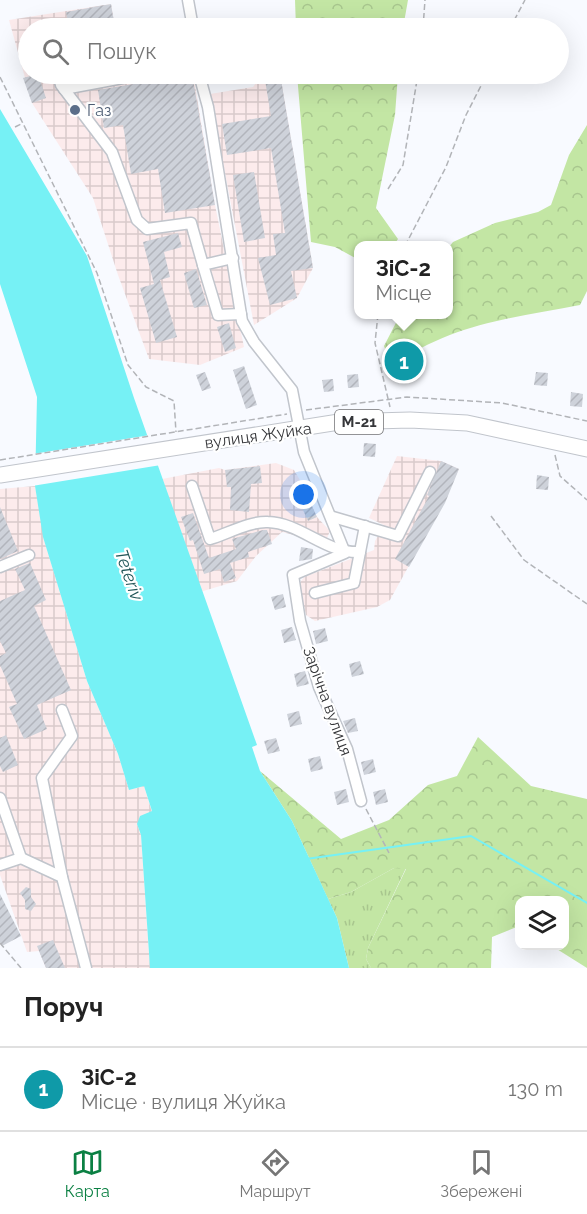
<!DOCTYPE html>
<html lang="uk">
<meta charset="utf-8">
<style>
:root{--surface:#fff;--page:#f2f2f2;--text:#222;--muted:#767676;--line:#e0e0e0;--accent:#0b8043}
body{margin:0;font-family:Raleway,sans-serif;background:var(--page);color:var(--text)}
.controls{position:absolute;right:18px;bottom:18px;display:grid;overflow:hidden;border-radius:12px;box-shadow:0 6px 24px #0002}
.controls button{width:54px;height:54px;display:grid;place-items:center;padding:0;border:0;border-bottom:2px solid var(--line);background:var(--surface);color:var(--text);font:30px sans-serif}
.you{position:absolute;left:304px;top:495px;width:21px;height:21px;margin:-15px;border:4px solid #fff;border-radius:50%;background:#1a73e8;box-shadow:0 0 0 9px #1a73e833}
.badge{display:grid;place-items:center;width:39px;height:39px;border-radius:50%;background:var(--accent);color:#fff;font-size:20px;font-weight:700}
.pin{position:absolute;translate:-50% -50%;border:3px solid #fff;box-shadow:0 2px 6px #0006}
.popup{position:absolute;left:354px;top:241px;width:99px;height:78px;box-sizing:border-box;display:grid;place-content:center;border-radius:12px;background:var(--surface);filter:drop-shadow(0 2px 4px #0005);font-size:20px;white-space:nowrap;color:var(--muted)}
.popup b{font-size:22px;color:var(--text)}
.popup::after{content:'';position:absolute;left:50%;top:100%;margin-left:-12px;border:12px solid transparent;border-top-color:var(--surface)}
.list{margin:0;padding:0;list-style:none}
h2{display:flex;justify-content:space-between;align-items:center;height:78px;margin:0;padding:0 24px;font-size:26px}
h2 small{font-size:20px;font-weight:400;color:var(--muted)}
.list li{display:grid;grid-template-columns:39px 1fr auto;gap:18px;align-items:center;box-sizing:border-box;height:84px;padding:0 24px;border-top:2px solid var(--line)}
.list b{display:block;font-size:22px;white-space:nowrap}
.list p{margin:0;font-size:20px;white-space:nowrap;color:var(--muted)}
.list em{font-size:20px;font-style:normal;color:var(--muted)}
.icon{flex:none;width:33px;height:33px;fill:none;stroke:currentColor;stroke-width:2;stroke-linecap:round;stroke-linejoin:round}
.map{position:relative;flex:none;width:587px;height:968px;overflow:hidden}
.search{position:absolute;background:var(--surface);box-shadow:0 6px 24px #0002;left:18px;right:18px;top:18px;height:66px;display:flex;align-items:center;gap:15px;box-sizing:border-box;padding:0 21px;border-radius:33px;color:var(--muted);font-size:22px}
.sheet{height:162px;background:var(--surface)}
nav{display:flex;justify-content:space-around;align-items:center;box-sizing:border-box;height:84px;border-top:2px solid var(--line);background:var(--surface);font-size:16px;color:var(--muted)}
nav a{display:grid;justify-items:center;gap:3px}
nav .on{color:var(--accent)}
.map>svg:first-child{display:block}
.industrial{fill:url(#industrial-grid)}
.grass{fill:url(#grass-tufts)}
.forest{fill:url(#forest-crowns)}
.water{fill:#76f1f5}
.pier{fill:#f8faff}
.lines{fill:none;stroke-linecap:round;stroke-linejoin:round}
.stream{stroke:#76f1f5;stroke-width:2}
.building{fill:url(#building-hatch)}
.minor-casing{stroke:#c1c5cc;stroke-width:13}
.highway-casing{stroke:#c1c5cc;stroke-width:17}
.path{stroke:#b2b4b8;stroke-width:1.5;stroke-dasharray:6 3;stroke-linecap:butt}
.minor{stroke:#fff;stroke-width:10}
.highway{stroke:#fff;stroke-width:15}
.service-dot{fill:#5c6f8a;stroke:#fff;stroke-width:2}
.labels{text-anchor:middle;stroke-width:4.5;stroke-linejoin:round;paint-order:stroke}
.shield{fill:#fff;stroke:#727274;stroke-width:1.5}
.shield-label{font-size:15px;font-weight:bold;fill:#353639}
.service-label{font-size:16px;fill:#4e5e75;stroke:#fff;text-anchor:start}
.street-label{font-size:16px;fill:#353639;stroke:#fff}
.water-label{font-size:18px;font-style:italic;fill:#215658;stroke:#fff}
</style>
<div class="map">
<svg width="587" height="968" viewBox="0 0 587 968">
<defs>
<pattern id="industrial-grid" width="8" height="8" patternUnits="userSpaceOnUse" patternTransform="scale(1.5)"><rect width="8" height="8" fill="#fcebec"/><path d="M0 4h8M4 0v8" fill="none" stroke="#d9cacb"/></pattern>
<pattern id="grass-tufts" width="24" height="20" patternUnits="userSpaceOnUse" patternTransform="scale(1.5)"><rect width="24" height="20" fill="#c3e6a4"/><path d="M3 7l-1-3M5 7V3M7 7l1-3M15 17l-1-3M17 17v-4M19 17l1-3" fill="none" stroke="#a8c68e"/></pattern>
<pattern id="forest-crowns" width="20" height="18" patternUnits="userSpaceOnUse" patternTransform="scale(1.5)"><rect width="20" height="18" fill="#c3e6a4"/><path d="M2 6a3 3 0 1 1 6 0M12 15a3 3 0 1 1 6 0" fill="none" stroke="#a8c68e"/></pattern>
<pattern id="building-hatch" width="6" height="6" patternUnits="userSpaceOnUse" patternTransform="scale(1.5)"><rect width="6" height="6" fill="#ced2da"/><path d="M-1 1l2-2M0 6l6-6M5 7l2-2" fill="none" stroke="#b2b5bc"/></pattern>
</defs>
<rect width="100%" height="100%" fill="#f8faff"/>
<!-- industrial -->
<g class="industrial">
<polygon points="111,4 115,28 28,28 28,74 193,74 215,205 244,347 200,365 149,359 118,275 93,198 32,103 9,20"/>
<polygon points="262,74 280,74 313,268 297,298 254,325 210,94 253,87"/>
<polygon points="397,456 441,461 459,469 438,513 390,600 377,607 315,621 306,615 299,584 304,577 374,550 375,541 384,525 369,518"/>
<polygon points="276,463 294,470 301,482 317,517 330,531 325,543 282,532 256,556 237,581 200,592 162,479 219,468 225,470"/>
<polygon points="35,486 45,543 87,681 118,754 129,790 144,786 152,812 137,824 141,835 150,968 46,968 39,951 27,952 0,875 0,489"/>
</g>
<!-- grass -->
<polygon class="grass" points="394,868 406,868 368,948 366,959 371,968 349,968 337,918 328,899 351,892"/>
<!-- forest -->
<g class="forest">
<polygon points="295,0 408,0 403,28 296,28"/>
<polygon points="297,74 398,74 395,115 376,208 398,239 394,245 359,246 359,260 335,247 311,242"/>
<path d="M587,125V291L580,305C511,318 451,324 392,366L384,346L400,315L449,314V247L453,242L495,223L538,212L551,205L569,155Z"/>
<polygon points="478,737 531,786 587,799 587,968 552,946 564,946 564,900 520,900 519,926 492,937 491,968 371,968 366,959 368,948 406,869 394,868 351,892 328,899 292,821 260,771 341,839 389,820 428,785 457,776"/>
</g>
<!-- water -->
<polygon class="water" points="0,109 87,256 134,398 257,745 252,747 260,771 292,821 337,918 349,968 150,968 141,835 137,824 140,816 152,811 144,786 129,790 118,754 87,681 43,537 35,486 37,397 0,284"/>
<!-- pier -->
<polygon class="pier" points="150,435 161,465 32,486 33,454"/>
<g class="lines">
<!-- stream -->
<polyline class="stream" points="306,859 471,836 587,903"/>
</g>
<!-- building -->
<g class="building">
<polygon points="111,4 115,28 69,28 66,12"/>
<polygon points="38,74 46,98 32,103 23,78"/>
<polygon points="192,74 215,205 165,213 158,169 131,174 123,125 104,128 98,90"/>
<polygon points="264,74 280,74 313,268 291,271 297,298 270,305 258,258 276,255 273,234 285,233 271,148 227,155 222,124 271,116"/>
<polygon points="254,172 265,238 244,242 233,175"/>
<polygon points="178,233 182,247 164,252 170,277 160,280 177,337 156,343 140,288 154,284 143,242"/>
<polygon points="196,269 207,305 194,308 184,273"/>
<polygon points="229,323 236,348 225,352 217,327"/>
<polygon points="244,366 257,405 246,409 233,370"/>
<polygon points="205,372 211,388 202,391 196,375"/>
<polygon points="536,372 548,373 547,386 534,385"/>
<polygon points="358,374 359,387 348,388 347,375"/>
<polygon points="333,379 334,391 324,392 322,380"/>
<polygon points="571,392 583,394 582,407 570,406"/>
<polygon points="364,443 376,444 375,457 363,456"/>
<polygon points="441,461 459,469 445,503 409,567 395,559 429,496 427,495"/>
<polygon points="260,466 262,483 251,484 249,512 230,510 231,487 227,487 225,470"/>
<polygon points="537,475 549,477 548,490 536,489"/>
<polygon points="301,482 317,517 308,521 292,486"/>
<polygon points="0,507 18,551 0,559"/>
<polygon points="193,513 209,558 236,549 232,539 263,530 267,530 272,544 248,552 249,557 230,563 236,578 224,582 220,569 204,574 193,540 190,541 181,517"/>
<polygon points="301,547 313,549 312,559 299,561"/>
<polygon points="30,563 46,600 34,606 71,690 37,705 47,729 24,739 9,707 17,704 0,665 0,656 6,653 0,641 0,601 25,590 15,569"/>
<polygon points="283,594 286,607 275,610 271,597"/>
<polygon points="292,627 296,640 284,643 281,630"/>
<polygon points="325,628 328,641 316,644 313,631"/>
<polygon points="360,661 364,674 352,677 349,664"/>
<polygon points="305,671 309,684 297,687 294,674"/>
<polygon points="299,711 302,724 290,727 287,714"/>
<polygon points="355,718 358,731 348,733 343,721"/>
<polygon points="6,735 18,765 3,772 0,766 0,738"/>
<polygon points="276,738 280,751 268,754 264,741"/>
<polygon points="320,756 323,769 311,772 308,759"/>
<polygon points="373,759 376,772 364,775 361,762"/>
<polygon points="346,789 349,802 337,805 334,792"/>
<polygon points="385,789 388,802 376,805 373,792"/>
<polygon points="26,887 31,889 31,897 36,904 31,911 25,909 25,900 20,893"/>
<polygon points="0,894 21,936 2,946 0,942"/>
<polygon points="53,940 65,968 46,968 39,951 37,946"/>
</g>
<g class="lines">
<!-- minor casing -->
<g class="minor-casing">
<g id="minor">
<polyline points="188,0 193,28"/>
<polyline points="48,26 48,28"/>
<polyline points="58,74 61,85 112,152 137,220 147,229 191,223 203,265"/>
<polyline points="199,74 208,107 242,321 254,342 292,390 304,452 345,553 293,575 300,621 319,687 347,749 361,801"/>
<polyline points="64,89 144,74"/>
<polyline points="233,258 203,265 218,315 241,314"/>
<path d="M192,486L210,539C227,534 250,521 268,522C301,523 326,554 360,552"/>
<polyline points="333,517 398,536 430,472"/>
<polyline points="0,567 29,555"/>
<polyline points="315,593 354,583 365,526"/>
<polyline points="0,798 21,858 0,865"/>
<polyline points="21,858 62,877 86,968"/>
<polyline points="62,877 42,778 72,736 62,710"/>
</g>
</g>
<!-- highway casing -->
<g class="highway-casing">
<polyline id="highway" points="0,475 339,422 410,420 467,423 587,449"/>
</g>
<!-- path -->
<g class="path">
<polyline points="423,28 425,0"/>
<polyline points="510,28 525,0"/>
<polyline points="0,77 97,273 128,365 146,387 174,401 176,432"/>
<polyline points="15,127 23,123"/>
<polyline points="388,189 403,165 418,74"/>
<polyline points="405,246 446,167 466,115 487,74"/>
<polyline points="378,314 375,343 390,407"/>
<polyline points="306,410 407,397 502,403 587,421"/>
<polyline points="555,455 560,476 587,500"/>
<polyline points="0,460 287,414"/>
<polyline points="491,516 524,560 587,604"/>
<polyline points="366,809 389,853"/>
<polyline points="0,943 21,968"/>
</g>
<!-- minor -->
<use href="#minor" class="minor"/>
<!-- highway -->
<use href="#highway" class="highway"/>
</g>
<!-- markers -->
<circle class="service-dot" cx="75" cy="110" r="6"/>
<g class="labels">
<!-- shield labels -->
<rect class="shield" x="335" y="410" width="48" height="24" rx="4.5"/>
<g class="shield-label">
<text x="359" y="427">М-21</text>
</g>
<!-- service labels -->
<g class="service-label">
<text x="87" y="116">Газ</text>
</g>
<!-- street labels -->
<g class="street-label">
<text transform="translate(258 435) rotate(-8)" y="6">вулиця Жуйка</text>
<text transform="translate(328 701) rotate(70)" y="6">Зарічна вулиця</text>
</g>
<!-- water labels -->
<g class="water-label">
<text transform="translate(129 575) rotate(71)" y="6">Teteriv</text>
</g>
</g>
</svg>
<div class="controls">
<button><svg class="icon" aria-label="layers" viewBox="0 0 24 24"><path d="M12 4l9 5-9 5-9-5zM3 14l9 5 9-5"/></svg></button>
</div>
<div class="you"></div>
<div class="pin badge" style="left:404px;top:361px;background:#0f9aa8">1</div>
<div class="popup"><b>ЗіС-2</b>Місце</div>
<div class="search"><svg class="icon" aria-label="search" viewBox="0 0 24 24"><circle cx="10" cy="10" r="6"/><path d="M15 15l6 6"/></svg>Пошук</div>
</div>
<section class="sheet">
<h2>Поруч<small></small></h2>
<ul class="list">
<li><span class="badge" style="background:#0f9aa8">1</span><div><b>ЗіС-2</b><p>Місце · вулиця Жуйка</p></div><em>130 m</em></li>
</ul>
</section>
<nav>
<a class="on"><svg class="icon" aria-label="map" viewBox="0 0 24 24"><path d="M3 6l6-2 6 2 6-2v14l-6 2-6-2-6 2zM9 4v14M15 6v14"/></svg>Карта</a>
<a><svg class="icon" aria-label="directions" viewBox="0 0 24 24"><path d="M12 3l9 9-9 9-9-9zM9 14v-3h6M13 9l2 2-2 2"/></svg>Маршрут</a>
<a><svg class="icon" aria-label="saved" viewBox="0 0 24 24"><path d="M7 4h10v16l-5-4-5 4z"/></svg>Збережені</a>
</nav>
